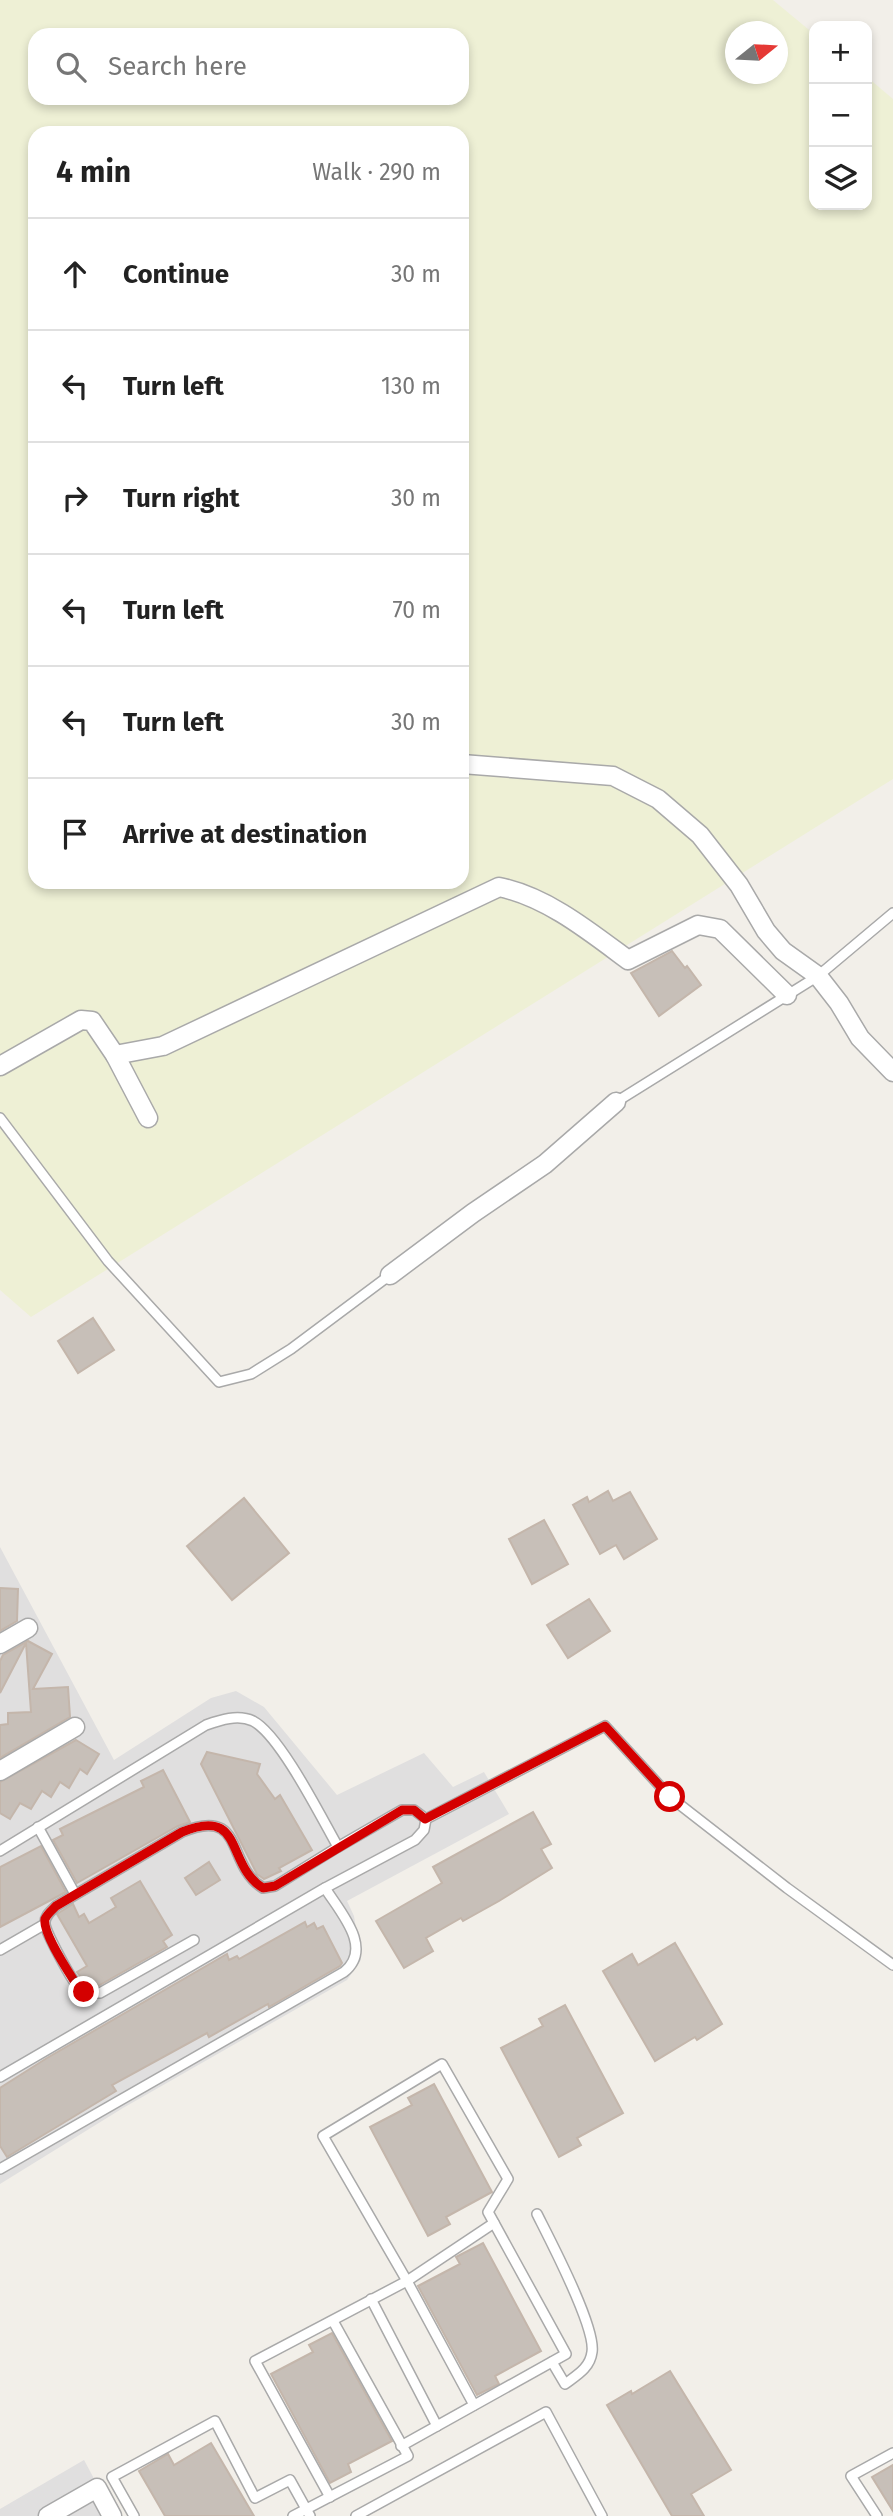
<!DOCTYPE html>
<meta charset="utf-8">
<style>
:root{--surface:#fff;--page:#f2f2f2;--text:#222;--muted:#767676;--line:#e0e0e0}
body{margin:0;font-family:"Fira Sans",sans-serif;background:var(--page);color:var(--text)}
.controls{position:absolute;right:21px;top:21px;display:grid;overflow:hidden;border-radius:14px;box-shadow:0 4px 10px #0003}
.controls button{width:63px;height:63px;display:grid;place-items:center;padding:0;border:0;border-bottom:2px solid var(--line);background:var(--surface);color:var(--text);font:35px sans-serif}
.compass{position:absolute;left:725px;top:21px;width:63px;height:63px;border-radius:50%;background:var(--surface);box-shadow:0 4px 10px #0003;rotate:72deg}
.stop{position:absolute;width:21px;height:21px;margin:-16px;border:5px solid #d40000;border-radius:50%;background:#fff}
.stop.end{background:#d40000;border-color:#fff;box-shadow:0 2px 7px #0008}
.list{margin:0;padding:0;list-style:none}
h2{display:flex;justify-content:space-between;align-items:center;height:91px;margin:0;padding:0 28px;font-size:30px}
h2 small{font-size:23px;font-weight:400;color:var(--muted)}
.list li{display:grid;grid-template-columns:46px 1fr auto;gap:21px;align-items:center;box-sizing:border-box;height:112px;padding:0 28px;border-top:2px solid var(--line)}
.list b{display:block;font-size:26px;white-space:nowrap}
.list em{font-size:23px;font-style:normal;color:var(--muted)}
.icon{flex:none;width:38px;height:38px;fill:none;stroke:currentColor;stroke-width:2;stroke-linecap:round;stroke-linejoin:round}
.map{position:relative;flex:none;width:893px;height:2516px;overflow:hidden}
.search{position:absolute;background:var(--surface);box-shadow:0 4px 10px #0003;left:28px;top:28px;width:441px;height:77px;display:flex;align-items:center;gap:18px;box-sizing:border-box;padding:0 24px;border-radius:21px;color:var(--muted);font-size:26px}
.panel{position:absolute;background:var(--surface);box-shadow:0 4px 10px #0003;left:28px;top:126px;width:441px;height:763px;border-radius:21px}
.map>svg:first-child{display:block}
.residential{fill:#e0dfdf}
.farmland{fill:#eef0d5;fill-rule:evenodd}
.building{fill:#c7bfb8;stroke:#c4b6ab;stroke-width:2}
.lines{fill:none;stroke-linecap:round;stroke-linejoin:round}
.service-casing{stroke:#a9a9a9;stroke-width:12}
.minor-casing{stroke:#a9a9a9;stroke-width:21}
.service{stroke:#fff;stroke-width:9}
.minor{stroke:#fff;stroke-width:18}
.route{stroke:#d40000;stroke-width:9}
</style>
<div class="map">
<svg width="893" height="2516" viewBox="0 0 893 2516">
<rect width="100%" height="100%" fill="#f2efe9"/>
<!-- residential -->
<g class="residential">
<polygon points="0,1547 114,1760 211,1698 236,1691 264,1707 337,1795 424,1753 453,1787 484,1772 509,1814 347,1901 354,1916 361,1960 347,1980 123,2108 0,2184"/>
<polygon points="84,2460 114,2516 0,2516 0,2509"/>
</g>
<!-- farmland -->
<path class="farmland" d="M0,0H773L814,34V205H867V77L893,99V779L31,1317L0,1290ZM736,32H778V74H736ZM35,35H462V98H35ZM35,133H462V882H35Z"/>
<!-- building -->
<g class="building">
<polygon points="672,951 685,968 687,966 701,985 659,1016 631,973"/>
<polygon points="93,1318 114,1350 78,1373 58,1341"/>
<polygon points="608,1491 613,1501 630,1492 657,1539 624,1559 616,1545 600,1554 573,1505 587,1497 589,1502"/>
<polygon points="244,1498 289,1553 232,1600 187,1546"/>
<polygon points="544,1520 568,1564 532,1584 509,1539"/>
<polygon points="0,1588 18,1589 17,1621 0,1631"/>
<polygon points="589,1599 610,1631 568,1658 547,1625"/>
<polygon points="28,1641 52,1654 33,1689 68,1687 70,1717 0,1758 0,1725 8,1724 8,1713 31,1712 26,1643 0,1693 0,1661 3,1655"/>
<polygon points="76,1740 99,1754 87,1774 80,1769 69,1788 60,1782 51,1797 42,1791 31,1809 20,1803 10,1819 0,1813 0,1782"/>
<polygon points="207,1752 260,1764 257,1774 275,1799 280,1795 312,1850 279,1868 281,1871 264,1879 257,1874 201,1764"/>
<polygon points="163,1770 190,1822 178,1826 77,1883 53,1840 63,1835 60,1829 144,1787 141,1781"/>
<polygon points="533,1812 551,1844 541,1849 552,1868 499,1901 463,1921 461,1918 426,1938 433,1951 404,1968 376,1921 442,1883 433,1867"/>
<polygon points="41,1846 66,1892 0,1927 0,1867"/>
<polygon points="209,1862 220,1880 196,1895 185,1878"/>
<polygon points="140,1881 172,1935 163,1941 167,1947 98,1986 94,1982 87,1985 77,1972 87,1966 57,1914 73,1904 79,1917 84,1914 89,1923 116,1907 111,1898"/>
<polygon points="305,1922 307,1927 314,1923 317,1929 323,1926 342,1963 340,1966 269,2007 268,2004 209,2037 207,2033 112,2085 116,2091 7,2157 0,2146 0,2088 47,2058 227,1954 229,1960 237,1956 239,1959"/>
<polygon points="675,1943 722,2024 697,2040 695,2037 655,2061 603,1971 632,1954 638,1965"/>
<polygon points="565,2005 623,2113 577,2138 581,2145 559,2157 501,2048 543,2026 539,2019"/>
<polygon points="434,2084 492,2192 446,2217 450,2224 428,2236 370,2127 412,2105 408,2098"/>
<polygon points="483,2243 541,2351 495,2376 499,2384 477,2395 418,2286 460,2264 456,2257"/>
<polygon points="332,2333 392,2441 348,2464 351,2472 330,2483 271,2374 313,2352 309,2345"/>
<polygon points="670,2371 731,2470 691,2494 704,2516 672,2516 607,2405 631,2391 632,2394"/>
<polygon points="211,2443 254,2516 165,2516 139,2471 168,2454 174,2465"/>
<polygon points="893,2465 893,2511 872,2477"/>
</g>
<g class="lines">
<!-- service casing -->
<g class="service-casing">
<g id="service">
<polyline points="616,1102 818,976 893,913"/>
<polyline points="0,1118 108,1261 219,1382 251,1374 291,1349 390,1275"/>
<polyline points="426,1819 605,1726 670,1797 787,1888 893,1965"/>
<polyline points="38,1827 75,1894"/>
<path d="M0,1851L206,1725C220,1720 238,1714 253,1721C280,1735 321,1817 338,1847L275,1886L263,1888C225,1865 246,1806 182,1832L56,1906C51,1911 44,1916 45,1924C46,1933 72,1981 79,1988C85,1994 92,1993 100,1993L194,1940"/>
<polyline points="0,1950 45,1924"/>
<polyline points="0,2077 325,1888"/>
<path d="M0,2169L344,1972C374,1948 340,1912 325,1888L415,1840L424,1830L426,1819L414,1810H402L338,1847"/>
<path d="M537,2214C550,2240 596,2327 592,2352C590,2368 577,2375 565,2384L552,2362"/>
<polyline points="371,2299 437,2426"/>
<polyline points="474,2405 407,2281 494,2223"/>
<polyline points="330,2497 255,2361 407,2281 323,2136 442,2064 508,2179 488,2212 566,2354 401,2446"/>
<polyline points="134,2516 112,2477 215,2421 255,2498 290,2480 310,2516"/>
<polyline points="293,2516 408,2456 333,2321"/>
<polyline points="356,2516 546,2412 602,2516"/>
<polyline points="877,2516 851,2476 893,2453"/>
</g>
</g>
<!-- minor casing -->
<g class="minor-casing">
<g id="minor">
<polyline points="462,764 613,776 658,799 700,835 739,885 766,931 783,951 818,976 839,1003 860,1038 893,1072"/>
<path d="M115,1055L163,1046L499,887C547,897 589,931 628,960L698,925L720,929L787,995"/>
<polyline points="0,1066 81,1020 92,1021 115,1055 148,1118"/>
<polyline points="390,1275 473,1213 545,1164 616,1102"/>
<polyline points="0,1644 28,1628"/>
<polyline points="0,1771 75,1727"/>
<polyline points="48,2516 97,2488 112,2516"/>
</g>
</g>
<!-- service -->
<use href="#service" class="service"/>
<!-- minor -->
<use href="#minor" class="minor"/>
</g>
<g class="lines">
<!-- route -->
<path class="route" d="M84,1992L78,1987C70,1974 42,1933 45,1919C47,1914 52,1910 56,1906L182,1832C245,1806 225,1865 263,1888L275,1886L402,1810H414L425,1819L605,1726L670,1797"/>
</g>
</svg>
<div class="controls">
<button>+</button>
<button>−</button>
<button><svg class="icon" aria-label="layers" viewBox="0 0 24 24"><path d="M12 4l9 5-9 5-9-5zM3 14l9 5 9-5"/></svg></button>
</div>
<svg class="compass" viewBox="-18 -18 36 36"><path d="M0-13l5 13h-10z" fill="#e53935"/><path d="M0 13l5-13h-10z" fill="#767676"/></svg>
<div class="stop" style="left:670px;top:1797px"></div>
<div class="stop end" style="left:84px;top:1992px"></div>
<div class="search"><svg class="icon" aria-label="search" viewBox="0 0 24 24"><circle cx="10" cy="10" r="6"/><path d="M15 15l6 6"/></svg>Search here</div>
<section class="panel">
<h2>4 min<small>Walk · 290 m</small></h2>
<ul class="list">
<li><svg class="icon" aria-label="ahead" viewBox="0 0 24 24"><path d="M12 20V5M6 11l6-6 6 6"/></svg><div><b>Continue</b></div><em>30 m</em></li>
<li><svg class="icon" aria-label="left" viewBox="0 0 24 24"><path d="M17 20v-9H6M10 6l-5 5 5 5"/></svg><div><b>Turn left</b></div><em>130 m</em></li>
<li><svg class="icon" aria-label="right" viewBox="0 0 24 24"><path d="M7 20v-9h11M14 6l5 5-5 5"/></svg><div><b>Turn right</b></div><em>30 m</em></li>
<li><svg class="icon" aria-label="left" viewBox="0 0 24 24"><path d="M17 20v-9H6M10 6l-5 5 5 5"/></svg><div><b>Turn left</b></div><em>70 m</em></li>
<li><svg class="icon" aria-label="left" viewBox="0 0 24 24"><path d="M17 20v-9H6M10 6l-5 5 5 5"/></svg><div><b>Turn left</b></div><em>30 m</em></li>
<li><svg class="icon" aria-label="arrive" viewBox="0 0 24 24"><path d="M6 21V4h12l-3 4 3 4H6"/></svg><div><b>Arrive at destination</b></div></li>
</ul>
</section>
</div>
